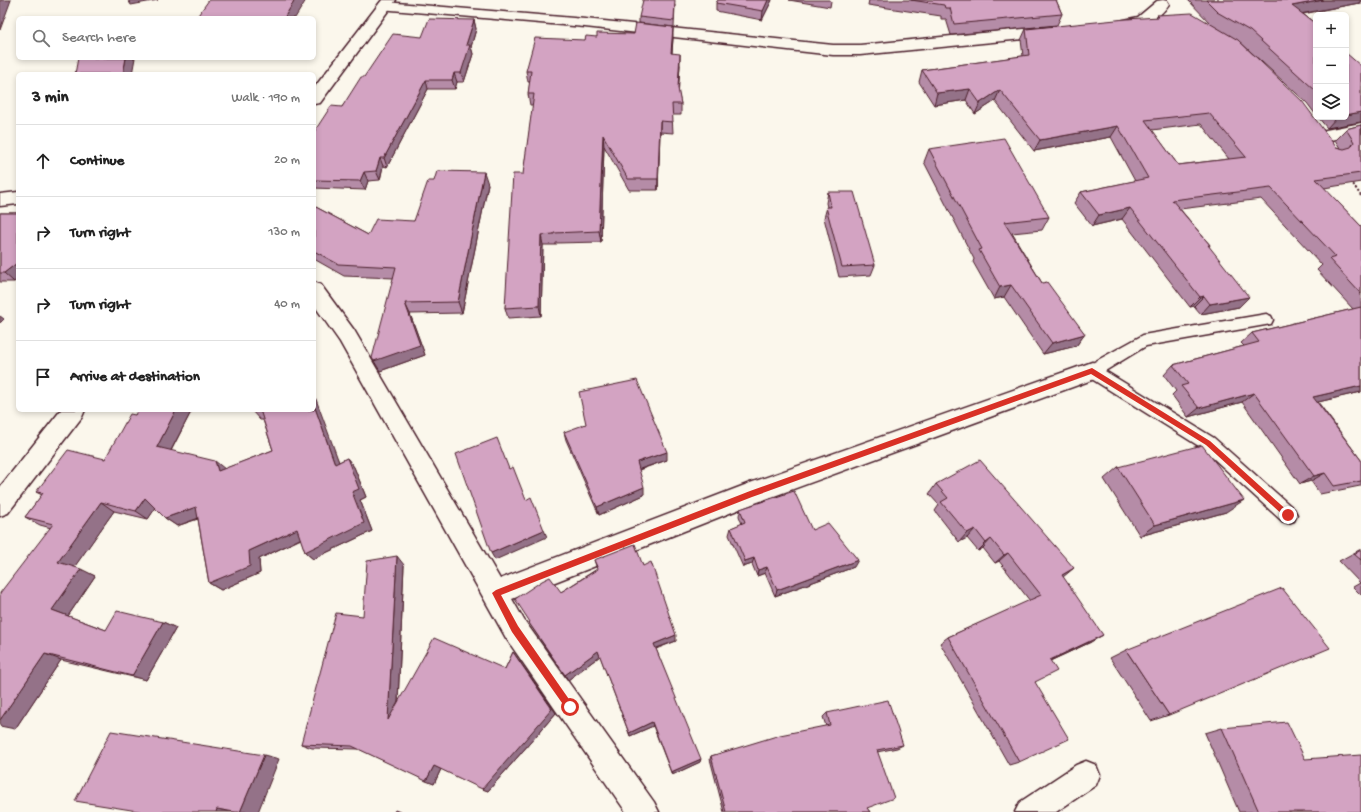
<!DOCTYPE html>
<meta charset="utf-8">
<style>
:root{--surface:#fff;--page:#f6f6f6;--text:#222;--muted:#767676;--line:#e0e0e0}
body{margin:0;font-family:"Gochi Hand",sans-serif;background:var(--page);color:var(--text)}
.controls{position:absolute;right:12px;top:12px;display:grid;overflow:hidden;border-radius:6px;box-shadow:0 2px 6px #0003}
.controls button{width:36px;height:36px;display:grid;place-items:center;padding:0;border:0;border-bottom:1px solid var(--line);background:var(--surface);color:var(--text);font:20px sans-serif}
.stop{position:absolute;width:12px;height:12px;margin:-9px;border:3px solid #d93025;border-radius:50%;background:#fff}
.stop.end{background:#d93025;border-color:#fff;box-shadow:0 1px 4px #0008}
.list{margin:0;padding:0;list-style:none}
h2{display:flex;justify-content:space-between;align-items:center;height:52px;margin:0;padding:0 16px;font-size:17px}
h2 small{font-size:13px;font-weight:400;color:var(--muted)}
.list li{display:grid;grid-template-columns:26px 1fr auto;gap:12px;align-items:center;box-sizing:border-box;height:72px;padding:0 16px;border-top:1px solid var(--line)}
.list b{display:block;font-size:15px;white-space:nowrap}
.list em{font-size:13px;font-style:normal;color:var(--muted)}
.icon{flex:none;width:22px;height:22px;fill:none;stroke:currentColor;stroke-width:2;stroke-linecap:round;stroke-linejoin:round}
.map{position:relative;flex:none;width:1361px;height:812px;overflow:hidden}
.search{position:absolute;background:var(--surface);box-shadow:0 2px 6px #0003;left:16px;top:16px;width:300px;height:44px;display:flex;align-items:center;gap:10px;box-sizing:border-box;padding:0 14px;border-radius:6px;color:var(--muted);font-size:15px}
.panel{position:absolute;background:var(--surface);box-shadow:0 2px 6px #0003;left:16px;top:72px;width:300px;height:340px;border-radius:6px}
.map>svg:first-child{display:block}
.lines{fill:none;stroke-linecap:round;stroke-linejoin:round}
.service-casing{stroke:#4a1f2b;stroke-width:3}
.minor-casing{stroke:#4a1f2b;stroke-width:3}
.secondary-casing{stroke:#4a1f2b;stroke-width:3}
.path{stroke:#4a1f2b;stroke-width:2;stroke-dasharray:2 2;stroke-linecap:butt}
.service{fill:#fbf7ec;fill-rule:evenodd}
.minor{fill:#fbf7ec;fill-rule:evenodd}
.secondary{fill:#fbf7ec;fill-rule:evenodd}
.wall{fill:#b58ca7;stroke:#4a1f2b;fill-rule:evenodd}
.shaded-wall{fill:#947288;stroke:#4a1f2b}
.building{fill:#d3a3c2;stroke:#4a1f2b;fill-rule:evenodd}
.route{fill:#d93025}
</style>
<div class="map">
<svg width="1361" height="812" viewBox="0 0 1361 812">
<rect width="100%" height="100%" fill="#fbf7ec"/>
<filter id="ink" filterUnits="userSpaceOnUse"><feTurbulence type="fractalNoise" baseFrequency=".025" numOctaves="2"/><feDisplacementMap in="SourceGraphic" scale="8" xChannelSelector="R" yChannelSelector="G"/><feConvolveMatrix kernelMatrix="1 2 1 2 8 2 1 2 1" color-interpolation-filters="sRGB"/></filter>
<g filter="url(#ink)">
<g class="lines">
<!-- service casing -->
<g class="service-casing">
<polygon id="service" points="1266,314 1271,316 1273,320 1271,324 1146,346 1105,371 1214,438 1294,509 1297,515 1294,521 1288,523 1282,521 1202,448 1087,376 1084,371 1087,366 1143,335"/>
</g>
<!-- minor casing -->
<g class="minor-casing">
<g id="minor">
<path d="M1163,0L1167,1L1169,4C1158,21 1135,33 1115,28L1113,25L1115,22L1138,17L1157,1Z"/>
<polygon points="385,2 585,19 833,45 860,45 1054,26 1059,28 1062,31 1059,34 1054,36 860,55 833,55 585,27 380,9 378,6 380,3"/>
<polygon points="1361,123 1361,133 1322,142 1316,140 1314,136 1316,132"/>
<polygon points="18,192 18,204 0,206 0,194"/>
<polygon points="314,282 321,285 354,330 500,579 750,483 1084,365 1092,362 1100,365 1103,371 1100,377 755,503 512,599 524,620 654,802 659,812 626,812 506,638 340,342 314,305"/>
<polygon points="1086,761 1096,765 1100,775 1096,785 1056,812 1015,812 1020,802 1076,765"/>
</g>
</g>
<!-- secondary casing -->
<g class="secondary-casing">
<g id="secondary">
<polygon points="382,0 396,0 320,103 314,104 314,88"/>
<polygon points="61,410 85,410 82,417 8,513 0,516 0,487"/>
</g>
</g>
<!-- path -->
<polyline class="path" points="1351,181 1361,196"/>
<!-- service -->
<use href="#service" class="service"/>
<!-- minor -->
<use href="#minor" class="minor"/>
<!-- secondary -->
<use href="#secondary" class="secondary"/>
</g>
<!-- wall -->
<g class="wall">
<polygon points="718,0 772,0 762,20 716,11 716,3"/>
<polygon points="789,0 830,0 831,1 830,7"/>
<polygon points="869,0 1056,0 1062,14 1057,25 951,35 946,19 941,19 941,16 868,5"/>
<path d="M1188,0H1361V5L1359,3L1303,14L1316,24V115L1307,103L1240,42L1336,147L1340,148L1335,140L1346,129L1361,125V182L1324,188L1361,226V392L1318,402L1361,460V486H1360L1320,494L1311,481L1300,484L1242,402L1188,417L1172,395L1176,391L1164,375L1173,365L1244,346L1241,343L1252,333L1353,309L1317,270L1322,265L1261,199L1180,209L1210,245L1209,247L1239,307L1201,314L1194,306L1190,307L1122,219L1092,226L1074,203L1081,192L1135,181L1111,137L1034,151L995,101L975,114L966,100L934,105L919,82L922,70L1023,56L1021,40L1026,29L1156,18L1157,15L1210,24V23ZM1201,124L1229,159L1178,165L1152,130Z"/>
<polygon points="675,5 674,27 639,23 639,17"/>
<polygon points="474,20 476,29 471,47 473,54 464,82 457,82 455,89 428,89 387,167 383,166 380,180 368,181 365,190 314,188 314,132 342,107 364,77 422,37"/>
<polygon points="634,34 673,38 672,53 680,65 678,91 681,104 681,115 672,115 673,133 660,132 658,190 629,190 604,146 601,242 556,243 556,245 543,245 541,316 508,318 505,308 533,105 530,105 528,94 530,82 528,82 526,71 585,40 597,37"/>
<polygon points="1361,66 1361,122 1327,128 1318,117 1346,117"/>
<polygon points="929,149 1049,217 1042,230 1012,233 1042,283 1085,334 1076,346 1043,354 1004,297 994,299 973,262 974,259 924,162"/>
<polygon points="488,184 462,313 410,314 425,355 380,371 394,278 344,276 314,259 314,206 368,235 414,221"/>
<polygon points="828,192 875,265 871,275 839,277 824,218 827,207 826,203"/>
<polygon points="0,213 18,213 18,279 14,282 0,282"/>
<polygon points="138,410 192,410 171,451 224,469 273,450 263,420 260,420 251,410 314,410 339,462 347,458 354,467 366,497 360,500 372,531 313,559 305,552 301,539 259,559 260,573 221,590 209,583 198,519 177,526 165,518 155,508 148,519 114,511 74,567 95,576 68,616 106,630 163,622 176,628 146,680 61,660 15,729 51,528 40,525 25,517 42,495 36,492 105,459 135,415"/>
<polygon points="564,432 667,460 639,470 644,495 599,515 566,440"/>
<polygon points="1118,467 1226,512 1140,536 1104,479"/>
<polygon points="936,484 1063,577 1091,642 1050,661 1035,682 1019,762 1009,765 940,643 948,637 1030,601 999,561 995,563 983,548 978,551 967,538 959,542 935,511 939,505 929,494"/>
<polygon points="740,509 812,530 854,567 775,596 765,573 757,576 752,564 743,567 729,535 731,528 742,524 739,516"/>
<polygon points="1361,549 1361,595 1353,587 1360,583 1339,561"/>
<polygon points="594,560 643,566 676,641 656,649 700,762 672,775 653,726 630,736 600,656 568,680 529,623 561,592 597,569"/>
<polygon points="404,565 398,703 505,669 513,652 556,713 488,791 441,769 434,784 359,749 312,748 301,744 363,616"/>
<polygon points="1126,650 1169,715 1151,721 1110,658"/>
<polygon points="827,713 903,745 897,748 877,752 867,808 870,812 724,812 710,759 711,756 826,726 823,717"/>
<polygon points="1222,728 1305,759 1361,812 1239,812 1205,733"/>
</g>
<!-- shaded-wall -->
<g class="shaded-wall">
<polygon points="0,0 11,0 0,30"/>
<polygon points="128,0 158,0 131,5"/>
<polygon points="295,0 306,0 295,18 284,18"/>
<polygon points="768,0 772,0 762,20 763,11"/>
<polygon points="1323,0 1361,0 1359,3 1284,17 1292,6"/>
<polygon points="474,20 476,29 471,47 473,54 464,82 461,73 466,45"/>
<polygon points="673,27 673,38 671,64 671,53"/>
<polygon points="680,54 680,65 678,99 678,88"/>
<polygon points="126,58 135,58 132,74 123,74"/>
<polygon points="454,73 457,82 455,89 452,80"/>
<polygon points="426,80 428,89 387,167 384,158"/>
<polygon points="970,89 966,100 934,105 937,93"/>
<polygon points="1000,90 995,101 975,114 980,103"/>
<polygon points="1361,112 1361,122 1327,128 1337,117 1346,117 1346,115"/>
<polygon points="660,121 660,132 658,190 658,179"/>
<polygon points="1118,126 1111,137 1034,151 1040,140"/>
<polygon points="603,135 604,146 601,242 599,231"/>
<polygon points="380,158 383,166 380,180 376,171"/>
<polygon points="364,172 368,181 365,190 360,181"/>
<polygon points="484,172 488,184 462,313 458,302"/>
<polygon points="1130,208 1122,219 1092,226 1099,215"/>
<polygon points="541,235 543,245 541,316 539,306"/>
<polygon points="17,263 18,264 18,279 14,282 4,273"/>
<polygon points="1011,285 1004,297 994,299 1000,287"/>
<polygon points="1204,296 1194,306 1190,307 1200,297"/>
<polygon points="1249,297 1239,307 1201,314 1210,304"/>
<polygon points="405,303 410,314 425,355 380,371 374,361"/>
<polygon points="0,316 4,319 0,323"/>
<polygon points="1085,334 1076,346 1043,354 1052,343"/>
<polygon points="1361,386 1361,392 1301,406 1313,397"/>
<polygon points="1254,393 1242,402 1188,417 1199,408"/>
<polygon points="314,394 343,473 335,464 314,405"/>
<polygon points="176,410 192,410 168,456 157,447"/>
<polygon points="667,452 667,460 637,470 637,462"/>
<polygon points="347,458 354,467 366,497 360,500 372,531 313,559 305,552 352,492"/>
<polygon points="215,461 225,469 218,471"/>
<polygon points="1325,473 1311,481 1300,484 1314,476"/>
<polygon points="644,487 644,495 599,515 597,507"/>
<polygon points="145,498 157,506 148,519 136,511"/>
<polygon points="1244,500 1226,512 1140,536 1155,525"/>
<polygon points="101,502 114,511 73,569 58,562"/>
<polygon points="196,507 207,515 177,526 165,518"/>
<polygon points="297,529 306,536 259,559 260,573 221,590 209,583 249,551"/>
<polygon points="975,529 967,538 959,542 967,533"/>
<polygon points="544,530 547,537 495,560 491,553"/>
<polygon points="991,539 983,548 978,551 986,543"/>
<polygon points="1008,553 999,561 995,563 1004,555"/>
<polygon points="397,556 404,565 397,724 388,720"/>
<polygon points="754,558 752,564 743,567 745,561"/>
<polygon points="858,560 854,567 775,596 777,590"/>
<polygon points="767,567 765,573 757,576 758,570"/>
<polygon points="1074,568 1063,577 1051,583 1062,575"/>
<polygon points="81,569 95,576 68,616 52,610"/>
<polygon points="163,622 176,628 146,680 132,676"/>
<polygon points="676,635 676,641 654,649 654,644"/>
<polygon points="1103,635 1091,642 1039,666 1050,660"/>
<polygon points="598,651 600,656 568,680 565,675"/>
<polygon points="513,652 556,713 488,791 482,789"/>
<polygon points="45,654 61,660 15,729 0,726 0,720"/>
<polygon points="652,722 653,726 630,736 629,733"/>
<polygon points="264,755 279,759 258,812 240,812"/>
<polygon points="701,759 700,762 672,775 671,772"/>
<polygon points="434,766 441,769 434,784 426,781"/>
<polygon points="217,809 235,812 216,812"/>
</g>
<!-- building -->
<g class="building">
<polygon points="209,0 295,0 284,18 196,18"/>
<polygon points="643,0 675,0 674,21 639,17"/>
<polygon points="718,0 768,0 763,11 716,3"/>
<polygon points="911,0 1056,0 1062,14 954,24 950,8 945,8 944,5"/>
<polygon points="1206,0 1323,0 1292,6 1316,24 1316,91 1250,31 1217,12 1218,12"/>
<path d="M1192,13L1238,40L1302,101L1336,147L1344,149L1351,147L1354,142L1346,129L1361,125V173L1316,179L1361,226V294L1329,259L1336,257L1271,188L1172,200L1210,245H1208L1249,297L1210,304L1204,296L1200,297L1130,208L1099,215L1081,192L1148,178L1118,126L1040,140L1000,90L980,103L970,89L937,93L922,70L1029,55L1026,29L1126,19L1159,17L1157,15ZM1209,113L1246,157L1178,165L1145,120Z"/>
<polygon points="429,19 474,20 466,45 470,45 461,73 454,73 452,80 426,80 384,158 380,158 376,171 364,172 360,181 314,180 314,132 331,106 342,107 361,77 364,77 393,34 422,37"/>
<polygon points="636,23 673,27 671,53 680,54 678,88 681,104 672,104 673,122 660,121 658,179 628,179 603,135 599,231 554,233 554,234 541,235 539,306 505,308 513,174 523,174 534,94 528,94 531,71 526,71 535,38 585,40 586,36 597,37 597,33 634,34"/>
<polygon points="1346,53 1361,66 1361,112 1346,115"/>
<polygon points="78,58 126,58 123,74 75,74"/>
<polygon points="1004,138 1049,217 1004,222 1042,283 1047,282 1085,334 1052,343 1011,285 1000,287 979,250 982,249 929,149"/>
<polygon points="437,171 484,172 458,302 405,303 420,345 374,361 372,358 396,267 338,264 314,251 314,206 368,235 376,219 414,221 428,181 434,181"/>
<polygon points="828,192 854,192 875,265 842,267 826,207 831,207"/>
<polygon points="0,213 18,213 18,263 17,263 4,273 0,273"/>
<polygon points="1361,307 1361,386 1313,397 1361,460 1361,481 1334,486 1325,473 1314,476 1254,393 1199,408 1181,386 1188,384 1173,365 1259,342 1252,333"/>
<polygon points="637,380 667,452 637,462 644,487 597,507 564,432 586,424 579,392"/>
<polygon points="314,405 335,464 347,458 359,489 352,492 364,523 305,552 297,529 249,551 250,566 209,583 196,507 165,518 145,498 136,511 101,502 58,562 81,569 52,610 106,630 117,611 163,622 132,676 45,654 0,720 0,593 53,524 25,517 43,493 36,492 68,450 105,459 130,414 135,415 138,410 176,410 157,447 215,461 218,471 273,450 260,410 314,410"/>
<polygon points="497,438 509,469 513,467 526,500 531,497 544,530 491,553 456,454"/>
<polygon points="1202,445 1244,500 1155,525 1118,467"/>
<polygon points="980,460 1074,568 1062,575 1103,635 1050,660 1057,671 1035,682 1069,739 1019,762 948,637 1041,595 1008,553 1004,555 991,539 986,543 975,529 967,533 941,502 948,498 936,484"/>
<polygon points="794,491 812,530 828,523 858,560 777,590 767,567 758,570 754,558 745,561 731,528 745,522 740,509"/>
<polygon points="635,544 643,566 651,562 676,635 654,644 701,759 671,772 652,722 629,733 598,651 565,675 529,623 530,622 515,599 542,581 550,577 561,592 598,569 594,560"/>
<polygon points="1361,550 1361,560 1354,554"/>
<polygon points="397,556 388,720 434,638 505,669 513,652 552,709 482,789 434,766 426,781 352,746 301,744 336,613 363,616 367,561"/>
<polygon points="1282,588 1330,648 1169,715 1126,650"/>
<polygon points="888,700 903,745 877,750 894,798 867,808 870,812 726,812 711,756 780,735 830,725 827,713"/>
<polygon points="1287,722 1305,759 1361,755 1361,812 1259,812 1222,728"/>
<polygon points="111,731 264,755 240,812 234,812 217,809 216,812 144,812 75,801"/>
<polygon points="395,810 400,812 394,812"/>
</g>
</g>
<!-- route -->
<polygon class="route" points="1092,368 1210,441 1290,513 1290,517 1285,517 1206,445 1091,374 752,497 501,595 518,626 573,705 574,707 570,711 567,710 512,632 492,593 496,590 750,491"/>
</svg>
<div class="controls">
<button>+</button>
<button>−</button>
<button><svg class="icon" aria-label="layers" viewBox="0 0 24 24"><path d="M12 4l9 5-9 5-9-5zM3 14l9 5 9-5"/></svg></button>
</div>
<div class="stop" style="left:570px;top:707px"></div>
<div class="stop end" style="left:1288px;top:515px"></div>
<div class="search"><svg class="icon" aria-label="search" viewBox="0 0 24 24"><circle cx="10" cy="10" r="6"/><path d="M15 15l6 6"/></svg>Search here</div>
<section class="panel">
<h2>3 min<small>Walk · 190 m</small></h2>
<ul class="list">
<li><svg class="icon" aria-label="ahead" viewBox="0 0 24 24"><path d="M12 20V5M6 11l6-6 6 6"/></svg><div><b>Continue</b></div><em>20 m</em></li>
<li><svg class="icon" aria-label="right" viewBox="0 0 24 24"><path d="M7 20v-9h11M14 6l5 5-5 5"/></svg><div><b>Turn right</b></div><em>130 m</em></li>
<li><svg class="icon" aria-label="right" viewBox="0 0 24 24"><path d="M7 20v-9h11M14 6l5 5-5 5"/></svg><div><b>Turn right</b></div><em>40 m</em></li>
<li><svg class="icon" aria-label="arrive" viewBox="0 0 24 24"><path d="M6 21V4h12l-3 4 3 4H6"/></svg><div><b>Arrive at destination</b></div></li>
</ul>
</section>
</div>
